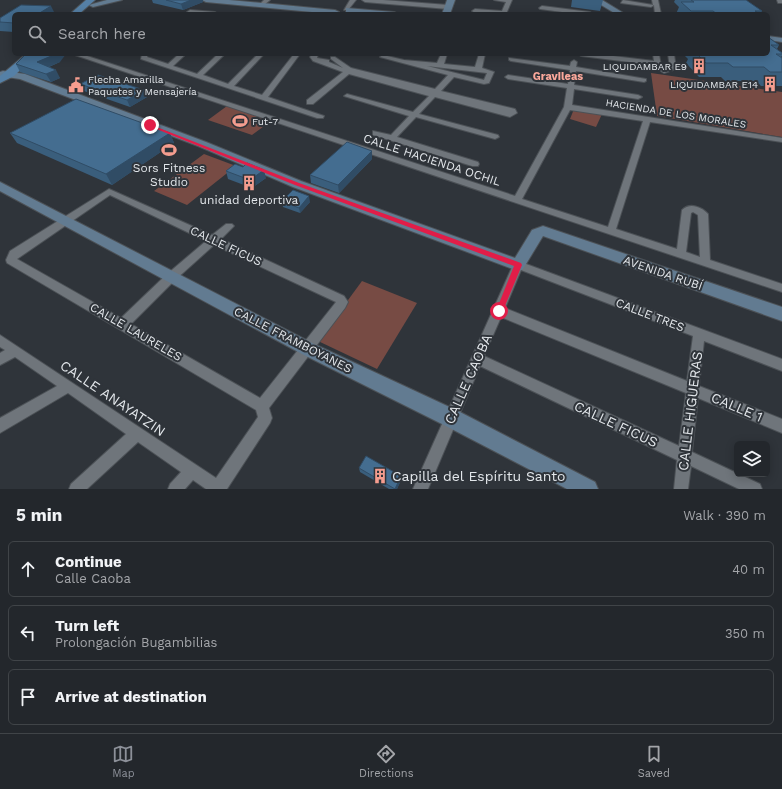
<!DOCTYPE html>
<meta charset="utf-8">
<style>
:root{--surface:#23272c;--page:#2f3338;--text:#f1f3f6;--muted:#a3a5a9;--line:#404448;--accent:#8c9099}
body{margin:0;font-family:"Work Sans",sans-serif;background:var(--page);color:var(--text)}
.controls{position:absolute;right:12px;bottom:12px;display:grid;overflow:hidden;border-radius:6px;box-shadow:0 2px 10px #0003}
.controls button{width:36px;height:36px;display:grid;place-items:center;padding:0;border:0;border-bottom:1px solid var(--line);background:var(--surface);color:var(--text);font:20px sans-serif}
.stop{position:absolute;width:12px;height:12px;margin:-9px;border:3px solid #e11d48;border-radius:50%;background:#fff}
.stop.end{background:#e11d48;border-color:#fff;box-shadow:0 1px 4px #0008}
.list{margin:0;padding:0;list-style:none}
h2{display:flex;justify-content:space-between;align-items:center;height:52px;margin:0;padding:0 16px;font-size:17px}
h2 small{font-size:13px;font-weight:400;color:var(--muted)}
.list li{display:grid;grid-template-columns:26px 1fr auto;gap:12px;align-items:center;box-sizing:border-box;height:56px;margin:0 8px 8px;padding:0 8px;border:1px solid var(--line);border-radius:6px}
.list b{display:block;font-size:15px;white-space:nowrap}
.list p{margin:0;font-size:13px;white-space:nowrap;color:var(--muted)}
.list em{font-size:13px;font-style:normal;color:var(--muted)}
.icon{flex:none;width:22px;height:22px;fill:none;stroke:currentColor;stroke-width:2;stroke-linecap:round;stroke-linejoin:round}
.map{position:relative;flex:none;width:782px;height:489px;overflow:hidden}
.search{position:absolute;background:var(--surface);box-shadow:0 2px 10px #0003;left:12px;right:12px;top:12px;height:44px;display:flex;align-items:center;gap:10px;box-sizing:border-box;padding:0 14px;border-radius:6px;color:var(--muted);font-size:15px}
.sheet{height:244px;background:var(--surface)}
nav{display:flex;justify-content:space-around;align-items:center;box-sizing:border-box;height:56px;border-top:1px solid var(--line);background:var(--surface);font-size:11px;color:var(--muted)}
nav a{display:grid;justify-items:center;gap:2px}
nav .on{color:var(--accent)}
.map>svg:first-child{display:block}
.green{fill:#774b44}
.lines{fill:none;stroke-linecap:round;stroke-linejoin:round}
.street-casing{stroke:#4c5156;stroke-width:2}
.secondary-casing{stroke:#4c5156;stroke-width:2}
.primary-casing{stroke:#4c5156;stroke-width:2}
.street{fill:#6f757b;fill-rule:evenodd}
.secondary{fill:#627b91;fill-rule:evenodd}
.primary{fill:#5580a6;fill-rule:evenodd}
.wall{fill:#3a5e7c}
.shaded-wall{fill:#304c65}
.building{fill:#446d90;stroke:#304c65}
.route{fill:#e11d48}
.labels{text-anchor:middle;stroke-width:4;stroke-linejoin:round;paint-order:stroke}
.far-poi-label{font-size:10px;fill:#e3e7eb;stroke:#2f343a;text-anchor:end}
.far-street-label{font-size:10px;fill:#e3e7eb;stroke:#2f343a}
.far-neighbourhood-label{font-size:11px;font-weight:bold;fill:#fba89b;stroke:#2f343a}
.street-label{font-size:12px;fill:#e3e7eb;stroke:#2f343a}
.poi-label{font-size:12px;fill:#e3e7eb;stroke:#2f343a}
.near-street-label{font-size:14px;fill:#e3e7eb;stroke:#2f343a}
.near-poi-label{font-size:14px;fill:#e3e7eb;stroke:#2f343a;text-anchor:start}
</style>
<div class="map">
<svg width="782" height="489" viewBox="0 0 782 489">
<rect width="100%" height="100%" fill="#2f343a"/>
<!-- green -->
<g class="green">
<polygon points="651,73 782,92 782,137 657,116"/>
<polygon points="227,106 271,121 252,135 208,120"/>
<polygon points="574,109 602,114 596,127 570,119"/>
<polygon points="204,154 236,166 187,205 154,191"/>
<polygon points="362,281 417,303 377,369 318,341"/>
</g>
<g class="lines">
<!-- street casing -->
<g class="street-casing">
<g id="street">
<polygon points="264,0 270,0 264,5 261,3"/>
<polygon points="350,0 356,0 348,10 344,10"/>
<polygon points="362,0 383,0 448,5 451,7 448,9 365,2"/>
<polygon points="494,0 512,0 506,14 475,13 472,11 475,9 502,11 506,2"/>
<polygon points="623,0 653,5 652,0 658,0 661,14 655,14 654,5 651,7 621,3"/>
<polygon points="777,0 782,0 782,3 778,3"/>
<polygon points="542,6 590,12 593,14 577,14 540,9 539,8"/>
<polygon points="190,10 215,12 218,14 188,13 187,12"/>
<polygon points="337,12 340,13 341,14 334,14"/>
<path d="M72,54H81L515,196L564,107L567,88L508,79L505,77L508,75L568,84L570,70L511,61L509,60V58L570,66L571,62L574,60L577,62L576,67L646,79V81L644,82L576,71L574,85L638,95L642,97L638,99L574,89L572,105L782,138V142L650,122L616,229L677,249L682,210C690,202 702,207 708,214L710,260L782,284V292ZM570,110L643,121L608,227L522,199ZM693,212L698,215L700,257L686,252L691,213Z"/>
<polygon points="142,54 148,54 147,57 168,64 179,54 186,54 173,66 197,74 218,54 225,54 203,75 228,84 258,54 264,54 234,86 262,95 294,54 300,54 268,97 324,116 323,118 317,118 141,59"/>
<path d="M312,54H318L317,58L329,60V62L343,68L331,59V57H335L351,68L435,89L448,75L380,57L383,55L404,60L437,63L441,54H447L444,64L475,67L479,54H485L482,68L494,72L489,83L484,84L454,77L441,91L515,109L517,113L510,117L435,97L419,114L498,135L499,137L495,139L416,117L397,137L478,162L479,164L478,166H472L373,135V131L391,135L409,116L344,96L347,94L413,112L429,96L349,74L313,104H307V100L343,72L313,61L310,57ZM427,66L487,73L484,80Z"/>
<polygon points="578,54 597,54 654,61 653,54 659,54 661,66 665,69 670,68 668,54 674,54 676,69 664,73 656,68 654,65 581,56"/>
<path d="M109,189L212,235L226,224H232L234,226L221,239L344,296L348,302L345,308L269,408L272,418L270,423L227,489H206L193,480L185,489H168L170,484L181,472L138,442L87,489H69L71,484L126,434L68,393L0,433V418L57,386L15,357L0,365V353L5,350L0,347V335L216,478L258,417L256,410L7,263L6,260L10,251ZM110,195L206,241L166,275L121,318L17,259ZM214,245L336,302L260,398L131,324L174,281Z"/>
<path d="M518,261L782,359V371L704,341L699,386L782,419V433L698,398L692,452L760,484L762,489H739L691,466L688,489H674L677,460L480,366L428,489H413L513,265L514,262ZM521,270L693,336L687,381L505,308ZM501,317L686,393L679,446L484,356Z"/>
</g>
</g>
<!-- secondary casing -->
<g class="secondary-casing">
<g id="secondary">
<polygon points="107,0 122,0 93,7 89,5"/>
<polygon points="202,0 229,0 335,10 339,12 333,14 206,2"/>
<polygon points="447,0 455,0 450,14 442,14"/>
<polygon points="593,0 602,0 625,14 616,14"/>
<polygon points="346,8 394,12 398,14 349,12 346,12"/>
<polygon points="768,36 782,38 782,42 768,40"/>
<polygon points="3,71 25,74 206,142 301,181 515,258 532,230 543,226 782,307 782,321 543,236 523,269 518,271 513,269 293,187 198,146 20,79 0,76 0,72"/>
<polygon points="0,182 314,344 458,411 595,482 598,489 567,489 444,425 302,354 0,191"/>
</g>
</g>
<!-- primary casing -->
<g class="primary-casing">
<g id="primary">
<polygon points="86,0 95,0 79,14 70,14"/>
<polygon points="26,54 37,54 14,76 0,83 0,76"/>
</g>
</g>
<!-- street -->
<use href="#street" class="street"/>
<!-- secondary -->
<use href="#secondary" class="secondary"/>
<!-- primary -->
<use href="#primary" class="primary"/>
</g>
<!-- wall -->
<g class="wall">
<polygon points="152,0 203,0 203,2 183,10 153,3"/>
<polygon points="572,0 603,0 600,11 571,7"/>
<polygon points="675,0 747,0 747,1 762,11 760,14 676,14 679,7 674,2"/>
<polygon points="14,14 14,32 0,31 0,18"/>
<polygon points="768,37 779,45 777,49 782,53 782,56 781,57 782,58 782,86 761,86 756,81 725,81 721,77 699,77 686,63 688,59 684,55 685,54 768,54"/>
<polygon points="60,62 49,67 60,78 51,82 20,72 16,64"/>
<polygon points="80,84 144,90 147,97 130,107 84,91"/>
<polygon points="10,133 170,133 174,143 112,185 17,143"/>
<polygon points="372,159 339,193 311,183 310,175"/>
<polygon points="226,171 266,178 252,188 228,179"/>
<polygon points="282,201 310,202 300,213 283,207"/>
<polygon points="359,468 401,476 401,480 397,489 389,489 360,472"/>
</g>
<!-- shaded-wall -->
<g class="shaded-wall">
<polygon points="191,0 203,0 203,2 183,10 181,4"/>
<polygon points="51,6 55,14 38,14"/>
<polygon points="56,54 66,54 60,62 41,70 37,62"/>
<polygon points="56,70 60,78 51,82 46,74"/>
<polygon points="144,90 147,97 130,107 127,100"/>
<polygon points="170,133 174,143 112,185 106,174"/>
<polygon points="372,151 372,159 339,193 338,185"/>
<polygon points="264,170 266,178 252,188 250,180"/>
<polygon points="309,196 310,202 300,213 299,208"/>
<polygon points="401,476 401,480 397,489 395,489"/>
</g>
<!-- building -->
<g class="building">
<polygon points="166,0 191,0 181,4"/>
<polygon points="691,0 746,0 762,11 755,11 760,14 717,14 713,11 691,11 681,2 694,2"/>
<polygon points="21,5 51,6 38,14 14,14 14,23 0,22 0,18"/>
<polygon points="768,37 779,45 771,45 782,53 782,54 776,54 782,58 782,72 770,72 764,67 733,67 728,63 706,63 697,54 768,54"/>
<polygon points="26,54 56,54 37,62 56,70 46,74 16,64"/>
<polygon points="98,75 144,90 127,100 80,84"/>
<polygon points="76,99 170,133 106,174 10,133"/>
<polygon points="347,142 372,151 338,185 310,175"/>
<polygon points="247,163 264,170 250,180 226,171 235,164 243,167"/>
<polygon points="293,190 309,196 299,208 282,201"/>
<polygon points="366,456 401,476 395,489 359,468"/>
</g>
<!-- route -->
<polygon class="route" points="149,124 299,183 521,263 522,265 502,313 497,313 496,311 514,266 295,185 149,126"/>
<!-- icons -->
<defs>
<g id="building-bare" transform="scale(1.2)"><path d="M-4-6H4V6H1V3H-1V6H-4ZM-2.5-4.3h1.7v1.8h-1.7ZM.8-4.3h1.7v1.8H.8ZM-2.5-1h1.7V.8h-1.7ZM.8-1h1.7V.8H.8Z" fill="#f59d8f" stroke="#2f343a" stroke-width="2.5" paint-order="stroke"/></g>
<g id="civic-bare" transform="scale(1.2)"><path d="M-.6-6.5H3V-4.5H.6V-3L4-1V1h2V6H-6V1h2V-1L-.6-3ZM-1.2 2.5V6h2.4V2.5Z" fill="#f59d8f" stroke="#2f343a" stroke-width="2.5" paint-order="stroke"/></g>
<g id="stadium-bare" transform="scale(1.2)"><path d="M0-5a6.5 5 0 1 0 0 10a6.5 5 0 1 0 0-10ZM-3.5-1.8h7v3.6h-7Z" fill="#f59d8f" stroke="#2f343a" stroke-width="2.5" paint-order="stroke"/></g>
</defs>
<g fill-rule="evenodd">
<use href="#building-bare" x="699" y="66"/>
<use href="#building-bare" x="770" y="84"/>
<use href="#civic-bare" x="76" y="85"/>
<use href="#stadium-bare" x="240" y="121"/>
<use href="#stadium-bare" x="169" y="150"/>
<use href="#building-bare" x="249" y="183"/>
<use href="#building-bare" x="380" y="476"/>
</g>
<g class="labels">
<!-- far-poi labels -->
<g class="far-poi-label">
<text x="687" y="70">LIQUIDAMBAR E9</text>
<text x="88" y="83" text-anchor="start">Flecha Amarilla<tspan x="88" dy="12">Paquetes y Mensajería</tspan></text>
<text x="758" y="88">LIQUIDAMBAR E14</text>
<text x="252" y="125" text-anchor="start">Fut-7</text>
</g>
<!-- far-street labels -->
<g class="far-street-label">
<text transform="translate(676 113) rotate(9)" y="4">HACIENDA DE LOS MORALES</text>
</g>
<!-- far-neighbourhood labels -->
<g class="far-neighbourhood-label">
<text x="558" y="80">Gravileas</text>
</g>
<!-- street labels -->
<g class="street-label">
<text transform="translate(432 160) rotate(18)" y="4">CALLE HACIENDA OCHIL</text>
<text transform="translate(226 246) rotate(25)" y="4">CALLE FICUS</text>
<text transform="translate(663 273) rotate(19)" y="4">AVENIDA RUBÍ</text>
<text transform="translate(650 315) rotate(21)" y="4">CALLE TRES</text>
<text transform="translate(136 332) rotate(30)" y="4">CALLE LAURELES</text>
<text transform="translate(293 340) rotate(27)" y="4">CALLE FRAMBOYANES</text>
</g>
<!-- poi labels -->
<g class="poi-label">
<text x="169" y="172">Sors Fitness<tspan x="169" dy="14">Studio</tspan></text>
<text x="249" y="204">unidad deportiva</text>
</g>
<!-- near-street labels -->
<g class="near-street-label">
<text transform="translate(468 379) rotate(-66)" y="5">CALLE CAOBA</text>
<text transform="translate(113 398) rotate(34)" y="5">CALLE ANAYATZIN</text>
<text transform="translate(737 407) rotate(23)" y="5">CALLE 1</text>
<text transform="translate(690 411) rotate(-83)" y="5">CALLE HIGUERAS</text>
<text transform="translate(616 424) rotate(25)" y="5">CALLE FICUS</text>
</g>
<!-- near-poi labels -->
<g class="near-poi-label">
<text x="392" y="481">Capilla del Espíritu Santo</text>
</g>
</g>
</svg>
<div class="controls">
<button><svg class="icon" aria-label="layers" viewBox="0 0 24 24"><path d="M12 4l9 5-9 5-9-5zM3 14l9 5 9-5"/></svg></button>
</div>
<div class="stop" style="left:499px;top:311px"></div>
<div class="stop end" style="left:150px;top:125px"></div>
<div class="search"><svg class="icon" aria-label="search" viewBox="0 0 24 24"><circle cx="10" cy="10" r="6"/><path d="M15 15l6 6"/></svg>Search here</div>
</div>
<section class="sheet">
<h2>5 min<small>Walk · 390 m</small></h2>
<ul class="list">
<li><svg class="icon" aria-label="ahead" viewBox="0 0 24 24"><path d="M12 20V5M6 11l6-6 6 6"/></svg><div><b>Continue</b><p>Calle Caoba</p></div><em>40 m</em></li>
<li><svg class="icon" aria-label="left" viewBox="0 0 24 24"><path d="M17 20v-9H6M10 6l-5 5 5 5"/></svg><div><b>Turn left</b><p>Prolongación Bugambilias</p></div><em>350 m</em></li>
<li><svg class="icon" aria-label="arrive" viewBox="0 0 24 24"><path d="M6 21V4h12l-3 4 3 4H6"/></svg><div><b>Arrive at destination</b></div></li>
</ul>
</section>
<nav>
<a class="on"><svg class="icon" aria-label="map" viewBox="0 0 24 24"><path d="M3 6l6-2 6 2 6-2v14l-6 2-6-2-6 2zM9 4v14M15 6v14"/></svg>Map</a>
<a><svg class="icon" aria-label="directions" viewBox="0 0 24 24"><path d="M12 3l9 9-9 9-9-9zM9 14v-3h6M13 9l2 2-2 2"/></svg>Directions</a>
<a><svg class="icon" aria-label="saved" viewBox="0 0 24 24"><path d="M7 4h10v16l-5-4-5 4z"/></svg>Saved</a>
</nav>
